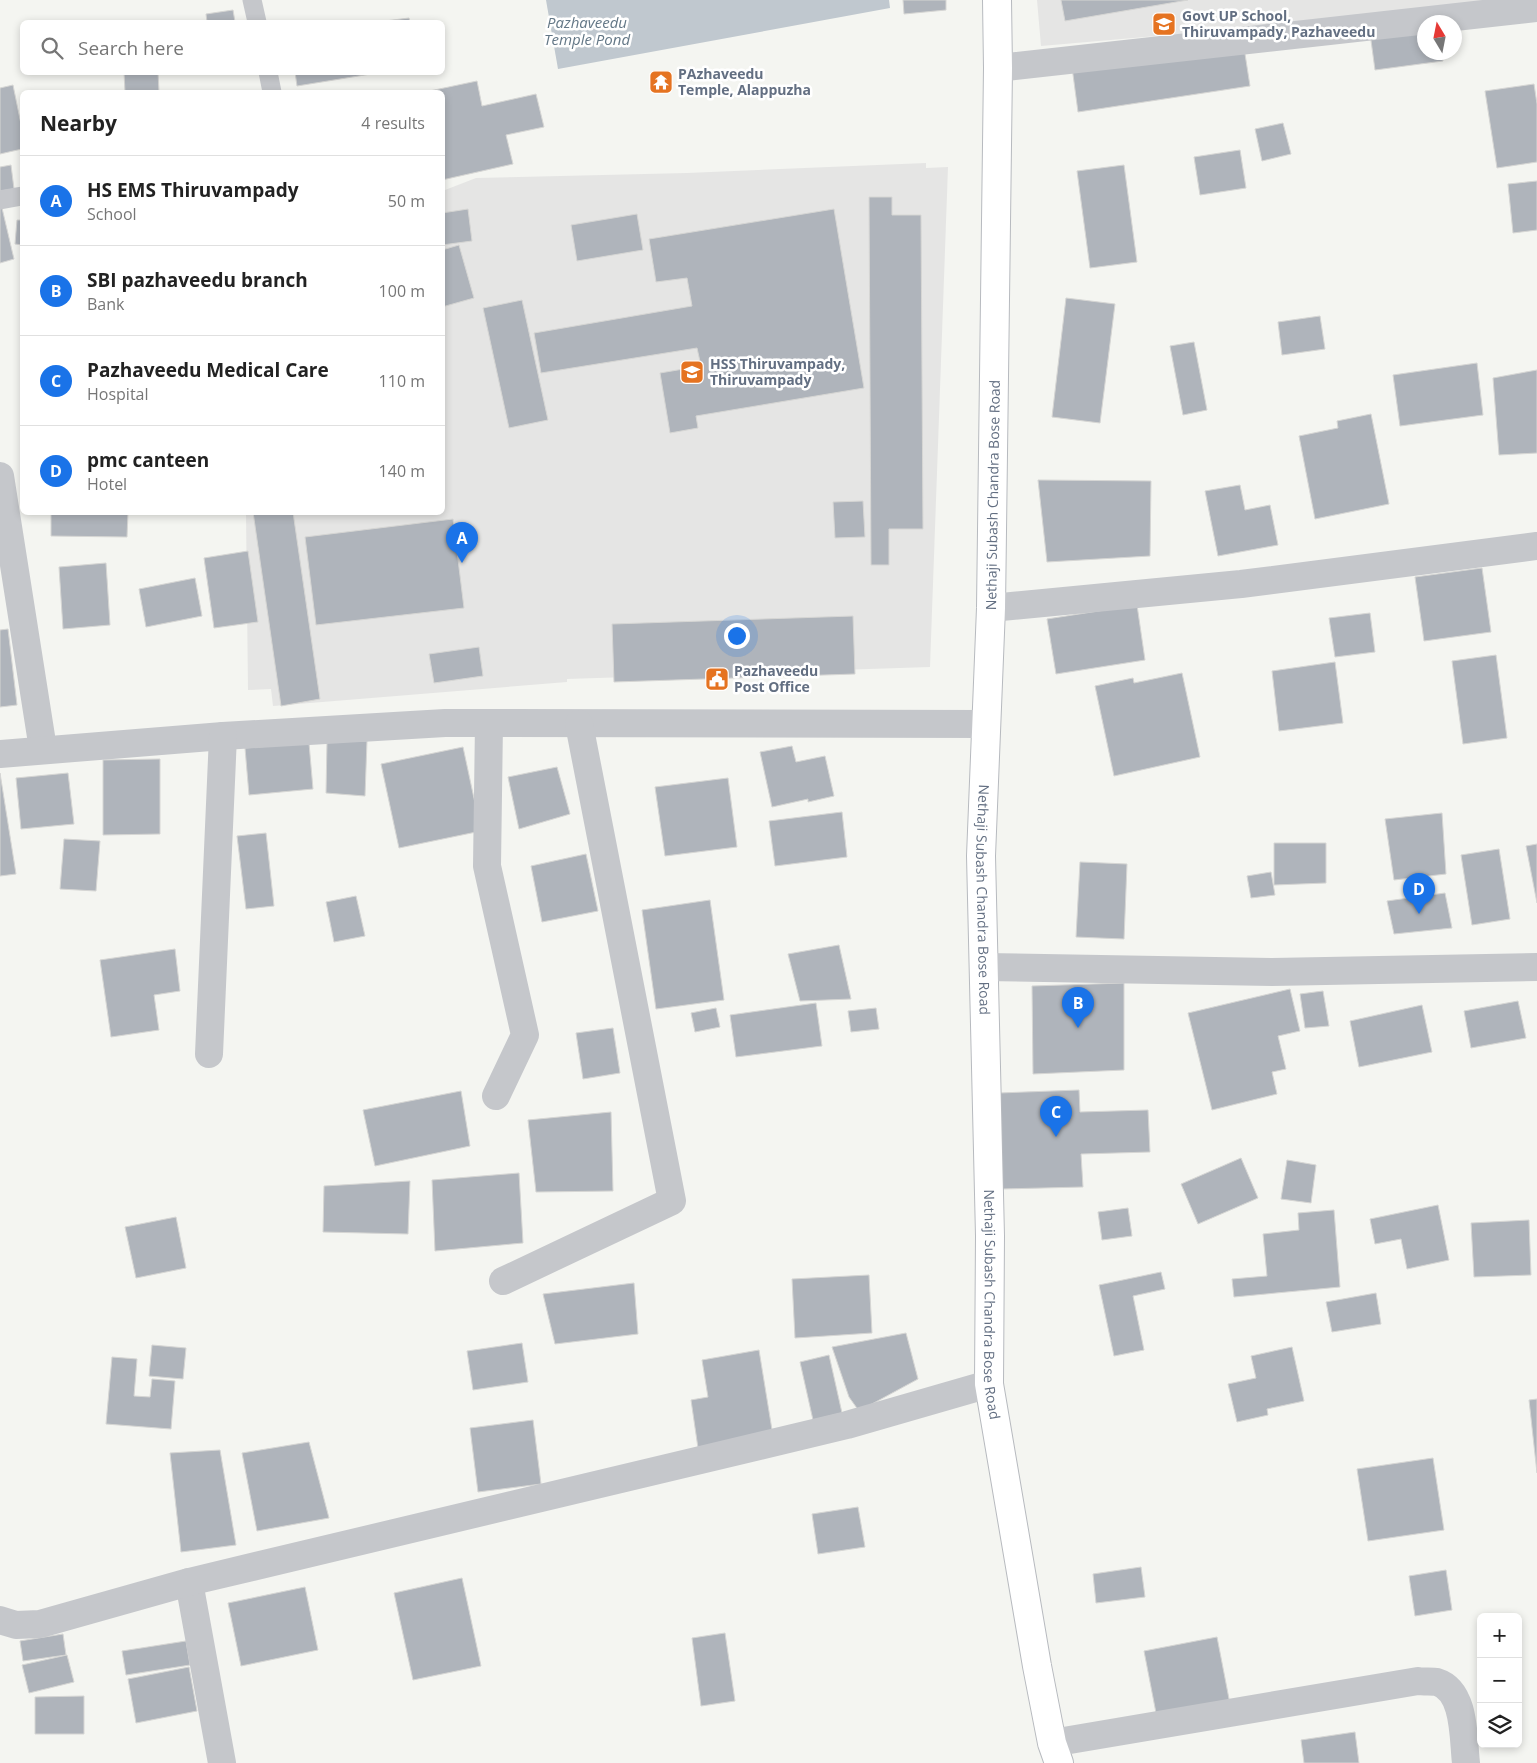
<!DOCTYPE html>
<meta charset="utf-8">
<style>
:root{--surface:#fff;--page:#f2f2f2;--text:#222;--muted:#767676;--line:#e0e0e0;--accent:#1a73e8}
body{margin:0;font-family:"Open Sans",sans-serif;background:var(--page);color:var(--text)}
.controls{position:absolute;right:15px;bottom:15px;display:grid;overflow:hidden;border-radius:8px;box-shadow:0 2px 8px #0003}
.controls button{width:45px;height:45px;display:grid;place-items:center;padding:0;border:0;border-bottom:1px solid var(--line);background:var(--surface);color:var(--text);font:25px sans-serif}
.compass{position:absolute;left:1417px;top:15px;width:45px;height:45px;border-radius:50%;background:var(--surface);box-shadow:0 2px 8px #0003;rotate:350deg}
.you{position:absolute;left:736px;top:635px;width:18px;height:18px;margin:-12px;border:4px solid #fff;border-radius:50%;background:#1a73e8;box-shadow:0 0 0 8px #1a73e833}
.badge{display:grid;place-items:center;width:32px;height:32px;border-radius:50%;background:var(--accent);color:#fff;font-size:16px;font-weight:700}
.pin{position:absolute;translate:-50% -41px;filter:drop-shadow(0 1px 2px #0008)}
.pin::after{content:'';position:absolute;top:26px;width:18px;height:15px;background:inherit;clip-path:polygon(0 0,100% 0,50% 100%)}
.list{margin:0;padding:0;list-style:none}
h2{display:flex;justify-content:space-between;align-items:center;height:65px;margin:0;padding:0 20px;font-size:21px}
h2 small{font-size:16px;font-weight:400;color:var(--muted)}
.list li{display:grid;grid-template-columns:32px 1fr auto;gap:15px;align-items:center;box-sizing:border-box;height:90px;padding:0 20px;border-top:1px solid var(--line)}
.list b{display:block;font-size:19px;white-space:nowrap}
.list p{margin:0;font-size:16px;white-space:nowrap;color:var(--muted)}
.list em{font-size:16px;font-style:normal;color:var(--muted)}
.icon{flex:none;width:28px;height:28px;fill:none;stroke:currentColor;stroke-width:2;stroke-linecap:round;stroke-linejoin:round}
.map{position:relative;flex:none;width:1537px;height:1763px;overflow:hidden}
.search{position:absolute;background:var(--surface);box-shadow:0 2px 8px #0003;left:20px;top:20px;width:425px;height:55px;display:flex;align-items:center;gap:12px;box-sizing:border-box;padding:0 18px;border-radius:8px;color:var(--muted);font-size:19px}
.panel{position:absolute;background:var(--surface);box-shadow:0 2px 8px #0003;left:20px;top:90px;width:425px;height:425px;border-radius:8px}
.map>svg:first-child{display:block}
.built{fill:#e5e5e4}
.water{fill:#c0c8cf}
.building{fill:#afb4bb;stroke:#d6d6d4}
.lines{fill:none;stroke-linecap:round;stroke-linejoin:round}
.secondary-casing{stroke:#b7babf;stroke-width:30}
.service{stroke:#c5c7cb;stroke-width:19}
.minor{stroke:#c5c7cb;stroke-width:28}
.secondary{stroke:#fff;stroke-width:28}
.labels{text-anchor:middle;stroke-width:5;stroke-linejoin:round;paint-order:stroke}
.poi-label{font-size:14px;font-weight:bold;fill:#636f82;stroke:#fff;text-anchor:start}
.street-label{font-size:14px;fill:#636f82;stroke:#fff}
.water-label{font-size:15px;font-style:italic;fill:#637786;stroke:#fff}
</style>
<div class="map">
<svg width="1537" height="1763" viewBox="0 0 1537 1763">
<rect width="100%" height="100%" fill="#f4f5f1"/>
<!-- built -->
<g class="built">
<polygon points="1037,0 1537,0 1537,3 1041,46"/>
<polygon points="926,163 926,168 948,167 930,667 567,679 567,682 273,706 271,689 248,690 246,513 442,512 442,231 445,190 476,178 687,173"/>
</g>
<!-- water -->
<polygon class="water" points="546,0 889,0 890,8 558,69"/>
<!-- building -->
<g class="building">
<polygon points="903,0 946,0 946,10 904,14"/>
<polygon points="1061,0 1188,0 1065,21"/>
<polygon points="233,10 235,22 207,22 206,14"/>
<polygon points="409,18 410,22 377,22"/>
<polygon points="1424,25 1424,52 1442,52 1443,61 1375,70 1370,33"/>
<polygon points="1243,41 1250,86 1078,112 1072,67"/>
<polygon points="124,72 158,72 159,92 125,92"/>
<polygon points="295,72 383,72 297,86"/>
<polygon points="477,81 482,106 536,94 544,127 506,135 513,164 442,180 442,92 425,92"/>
<polygon points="1534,84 1537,104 1537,162 1497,168 1485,91"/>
<polygon points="13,85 22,129 22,149 0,154 0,88"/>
<polygon points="1283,123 1291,154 1262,161 1255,129"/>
<polygon points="1240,150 1246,188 1200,195 1194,157"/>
<polygon points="11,165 14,189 0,191 0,167"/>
<polygon points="1124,165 1137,262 1090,268 1077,171"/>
<polygon points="1537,181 1537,230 1513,233 1508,184"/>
<polygon points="869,197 892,197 892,215 921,215 923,529 889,529 889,565 871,565"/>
<polygon points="2,208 14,259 0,263 0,209"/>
<polygon points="468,209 472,241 442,245 442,213"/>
<polygon points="834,209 864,388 696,416 698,428 670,433 660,373 701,366 697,348 541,373 534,333 692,306 687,278 656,282 649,239"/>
<polygon points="637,214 643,250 577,261 571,225"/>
<polygon points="17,220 22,220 22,245 15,244"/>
<polygon points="459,245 474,298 442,307 442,250"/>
<polygon points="1066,298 1115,304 1100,423 1052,417"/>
<polygon points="522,300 548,420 509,428 483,308"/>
<polygon points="1320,316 1325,349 1282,355 1278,322"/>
<polygon points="1194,342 1207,410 1183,415 1170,346"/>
<polygon points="1477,363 1483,415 1400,426 1393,375"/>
<polygon points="1537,370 1537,453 1499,455 1493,378"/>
<polygon points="1371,414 1389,504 1315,519 1299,436 1338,428 1337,421"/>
<polygon points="1038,480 1151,481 1150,556 1047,562"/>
<polygon points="1240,485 1245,510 1270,505 1278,545 1218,556 1205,491"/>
<polygon points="863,501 865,537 835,538 833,502"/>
<polygon points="51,512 128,512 127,537 51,536"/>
<polygon points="253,512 293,512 320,699 281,706"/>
<polygon points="453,519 464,608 316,625 305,537"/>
<polygon points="248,551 258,622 214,628 204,558"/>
<polygon points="106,563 110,625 63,629 59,567"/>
<polygon points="1482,568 1491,632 1424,641 1415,577"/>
<polygon points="195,578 202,616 146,627 139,589"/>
<polygon points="1137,605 1145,660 1056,674 1047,619"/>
<polygon points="1370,613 1375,652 1335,657 1329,618"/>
<polygon points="853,616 855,674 614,682 612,624"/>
<polygon points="8,629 17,705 0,707 0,630"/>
<polygon points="479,647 483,676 434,683 429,654"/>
<polygon points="1496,655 1507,738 1463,744 1452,661"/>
<polygon points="1335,662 1343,723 1279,731 1272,671"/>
<polygon points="1182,673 1200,757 1114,776 1095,686 1133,678 1134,683"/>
<polygon points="327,741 367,741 365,796 326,793"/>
<polygon points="309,743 313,789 249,795 245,748"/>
<polygon points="792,746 796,762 825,756 834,796 808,802 808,799 772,807 760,752"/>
<polygon points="463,747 481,831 399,848 381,764"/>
<polygon points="160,759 160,834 103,835 103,760"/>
<polygon points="557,767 570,814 519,829 508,777"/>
<polygon points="0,773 16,874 0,876"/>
<polygon points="68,773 74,824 21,829 16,778"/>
<polygon points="728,778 737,847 665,856 655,787"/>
<polygon points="842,812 847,857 775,866 769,821"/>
<polygon points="1442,813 1446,874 1394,880 1385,819"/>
<polygon points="266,833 274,906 246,909 237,836"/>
<polygon points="64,839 100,841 96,891 60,889"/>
<polygon points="1274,843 1326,843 1326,883 1274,885"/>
<polygon points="1537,844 1537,903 1526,846"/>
<polygon points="1499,849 1510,919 1472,925 1461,855"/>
<polygon points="586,854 598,911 542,922 531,866"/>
<polygon points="1080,862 1127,864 1124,939 1076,937"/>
<polygon points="1271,872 1275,895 1251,898 1247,876"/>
<polygon points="1445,893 1452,928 1394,934 1387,901"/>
<polygon points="356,896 365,936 334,942 326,902"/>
<polygon points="710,900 724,1000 656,1009 642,910"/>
<polygon points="839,945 851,999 800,1001 788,954"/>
<polygon points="175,949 180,991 154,995 159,1030 111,1037 100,960"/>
<polygon points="1124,983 1124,1070 1033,1074 1032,986"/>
<polygon points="1290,989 1300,1031 1278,1036 1286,1069 1272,1072 1277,1094 1212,1110 1188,1013"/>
<polygon points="1323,991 1329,1026 1305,1028 1300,994"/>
<polygon points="1518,1001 1526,1038 1471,1048 1464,1011"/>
<polygon points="816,1003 822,1046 736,1057 730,1015"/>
<polygon points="1422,1005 1432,1052 1359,1067 1350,1021"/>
<polygon points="716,1008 720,1027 695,1032 691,1013"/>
<polygon points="876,1008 879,1029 851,1032 848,1011"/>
<polygon points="613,1028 620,1073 583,1079 576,1033"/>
<polygon points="1079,1090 1080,1112 1148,1110 1150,1152 1081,1154 1083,1187 1002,1189 999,1093"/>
<polygon points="461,1091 470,1146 375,1166 363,1110"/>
<polygon points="611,1112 613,1191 536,1192 528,1120"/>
<polygon points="1241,1158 1258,1198 1198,1224 1181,1184"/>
<polygon points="1287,1160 1316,1165 1311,1203 1281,1199"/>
<polygon points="519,1173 523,1243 435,1251 432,1180"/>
<polygon points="410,1181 408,1234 323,1232 324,1186"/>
<polygon points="1438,1205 1449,1260 1407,1269 1401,1239 1375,1244 1370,1219"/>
<polygon points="1128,1208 1132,1236 1102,1240 1098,1212"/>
<polygon points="1334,1210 1340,1287 1234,1297 1232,1279 1267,1276 1263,1234 1299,1230 1298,1213"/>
<polygon points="176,1217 186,1268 136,1278 125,1227"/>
<polygon points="1529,1220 1531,1275 1474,1277 1471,1223"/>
<polygon points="1161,1272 1165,1289 1133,1296 1144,1350 1114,1356 1099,1285"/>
<polygon points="869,1275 872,1333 795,1338 792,1279"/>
<polygon points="634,1283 638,1334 555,1344 543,1294"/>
<polygon points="1376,1293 1381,1324 1332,1332 1326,1302"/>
<polygon points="906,1333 918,1379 859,1411 849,1397 832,1347"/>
<polygon points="522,1343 528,1382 473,1390 467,1351"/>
<polygon points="152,1345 186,1348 183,1379 149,1376"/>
<polygon points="1292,1347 1304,1401 1267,1409 1268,1415 1237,1422 1228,1384 1256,1378 1251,1356"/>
<polygon points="759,1350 773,1436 698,1448 691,1400 708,1397 702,1360"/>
<polygon points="829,1355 842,1413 813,1420 800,1362"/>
<polygon points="112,1357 137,1359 134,1396 150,1397 152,1379 175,1381 171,1429 106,1424"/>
<polygon points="1537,1399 1537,1473 1529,1400"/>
<polygon points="533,1420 541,1484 478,1492 470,1428"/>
<polygon points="309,1442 329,1518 257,1531 242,1453"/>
<polygon points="220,1450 236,1545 181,1552 170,1453"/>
<polygon points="1433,1458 1444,1530 1368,1541 1357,1469"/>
<polygon points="858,1507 865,1547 818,1554 812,1514"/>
<polygon points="1141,1567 1145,1597 1096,1603 1093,1574"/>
<polygon points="1446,1570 1452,1610 1415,1616 1409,1576"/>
<polygon points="462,1578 481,1666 413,1680 394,1593"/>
<polygon points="305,1587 318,1650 241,1666 228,1603"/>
<polygon points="725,1633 735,1701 701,1706 692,1638"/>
<polygon points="63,1634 66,1655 23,1661 20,1641"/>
<polygon points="1217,1637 1230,1704 1157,1718 1144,1651"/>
<polygon points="186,1641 190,1665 126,1675 122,1651"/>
<polygon points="67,1655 74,1682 29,1693 22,1665"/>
<polygon points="189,1667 197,1711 136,1723 128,1679"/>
<polygon points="84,1696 84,1734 35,1734 35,1697"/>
<polygon points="1355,1732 1359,1763 1304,1763 1301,1740"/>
</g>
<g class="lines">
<!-- secondary casing -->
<g class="secondary-casing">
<g id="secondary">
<path id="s1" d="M997,0L998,68L991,608L981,856L990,1236L989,1384L1037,1666L1052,1743L1059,1763"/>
</g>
</g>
<!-- service -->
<g class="service">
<polyline points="252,0 257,22"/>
<polyline points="268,72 272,92"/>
<polyline points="0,200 22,196"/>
</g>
<!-- minor -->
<g class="minor">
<polyline points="998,68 1537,8"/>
<polyline points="0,476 43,749"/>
<polyline points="991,608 1241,584 1537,546"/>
<polyline points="489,723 487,866 525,1035 496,1096"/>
<polyline points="0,754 223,736 445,723 985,724"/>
<polyline points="984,967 1272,972 1537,967"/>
<polyline points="209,1054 223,736"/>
<polyline points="503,1281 672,1201 579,724"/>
<polyline points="189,1582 222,1763"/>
<polyline points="0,1620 16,1625 40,1624 189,1582 847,1425 989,1384"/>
<path d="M1052,1743L1418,1681C1424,1682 1432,1681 1437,1682C1466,1691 1463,1739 1466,1763"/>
</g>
<!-- secondary -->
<use href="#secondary" class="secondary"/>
</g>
<!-- icons -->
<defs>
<g id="school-square" transform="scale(1.25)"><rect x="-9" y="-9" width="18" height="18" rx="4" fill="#e57321" stroke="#fff"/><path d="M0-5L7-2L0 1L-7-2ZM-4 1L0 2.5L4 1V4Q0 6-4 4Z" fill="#fff"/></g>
<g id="temple-square" transform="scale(1.25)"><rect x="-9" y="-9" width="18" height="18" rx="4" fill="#e57321" stroke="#fff"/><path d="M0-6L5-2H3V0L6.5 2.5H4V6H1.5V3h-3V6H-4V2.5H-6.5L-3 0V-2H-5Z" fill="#fff"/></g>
<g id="civic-square" transform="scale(1.25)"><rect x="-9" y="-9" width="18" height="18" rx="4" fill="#e57321" stroke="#fff"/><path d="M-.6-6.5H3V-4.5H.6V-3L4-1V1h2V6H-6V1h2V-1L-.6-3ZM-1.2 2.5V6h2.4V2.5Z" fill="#fff"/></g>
</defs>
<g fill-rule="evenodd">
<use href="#school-square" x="1164" y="24"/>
<use href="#temple-square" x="661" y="82"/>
<use href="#school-square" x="692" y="372"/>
<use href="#civic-square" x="717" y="679"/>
</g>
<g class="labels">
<!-- poi labels -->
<g class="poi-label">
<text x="1182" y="21">Govt UP School,<tspan x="1182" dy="16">Thiruvampady, Pazhaveedu</tspan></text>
<text x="678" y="79">PAzhaveedu<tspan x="678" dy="16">Temple, Alappuzha</tspan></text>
<text x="710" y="369">HSS Thiruvampady,<tspan x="710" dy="16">Thiruvampady</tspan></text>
<text x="734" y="676">Pazhaveedu<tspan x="734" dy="16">Post Office</tspan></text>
</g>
<!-- street labels -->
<g class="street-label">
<text transform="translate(993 495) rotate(-89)" y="5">Nethaji Subash Chandra Bose Road</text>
<text dy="5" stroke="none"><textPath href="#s1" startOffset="900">Nethaji Subash Chandra Bose Road</textPath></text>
<text dy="5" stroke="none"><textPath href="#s1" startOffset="1305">Nethaji Subash Chandra Bose Road</textPath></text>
</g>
<!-- water labels -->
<g class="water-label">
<text x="587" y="28">Pazhaveedu<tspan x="587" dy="17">Temple Pond</tspan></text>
</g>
</g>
</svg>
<div class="controls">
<button>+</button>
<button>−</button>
<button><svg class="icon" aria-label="layers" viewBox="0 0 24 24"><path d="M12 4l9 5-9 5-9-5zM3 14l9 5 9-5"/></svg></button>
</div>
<svg class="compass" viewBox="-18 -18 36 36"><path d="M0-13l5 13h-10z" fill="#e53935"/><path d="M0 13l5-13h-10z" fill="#767676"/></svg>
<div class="you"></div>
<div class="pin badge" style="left:462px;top:563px">A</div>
<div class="pin badge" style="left:1078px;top:1028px">B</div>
<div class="pin badge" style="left:1056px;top:1137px">C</div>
<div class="pin badge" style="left:1419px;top:914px">D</div>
<div class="search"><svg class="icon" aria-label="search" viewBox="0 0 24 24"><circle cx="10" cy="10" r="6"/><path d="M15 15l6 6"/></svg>Search here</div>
<section class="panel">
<h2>Nearby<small>4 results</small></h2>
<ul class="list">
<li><span class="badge">A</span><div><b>HS EMS Thiruvampady</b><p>School</p></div><em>50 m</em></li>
<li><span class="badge">B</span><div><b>SBI pazhaveedu branch</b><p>Bank</p></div><em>100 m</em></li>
<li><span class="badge">C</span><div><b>Pazhaveedu Medical Care</b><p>Hospital</p></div><em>110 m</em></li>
<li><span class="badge">D</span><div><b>pmc canteen</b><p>Hotel</p></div><em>140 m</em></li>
</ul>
</section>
</div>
